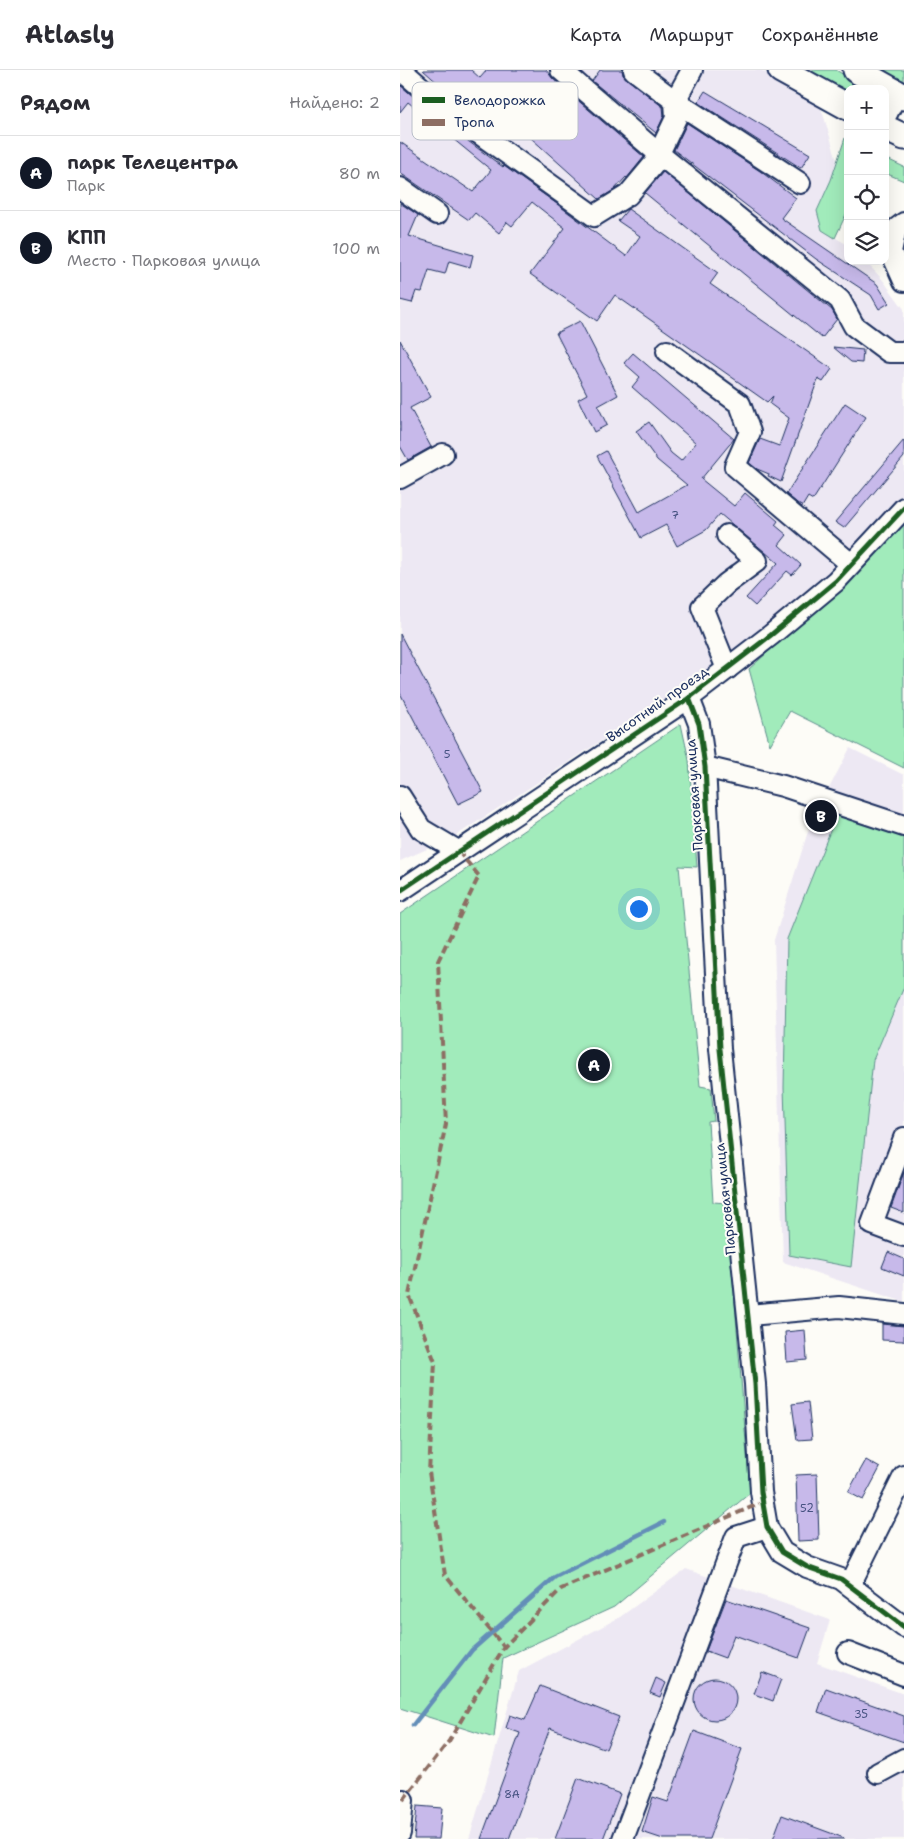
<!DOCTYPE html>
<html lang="ru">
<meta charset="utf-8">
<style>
:root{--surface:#fff;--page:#f7f7f7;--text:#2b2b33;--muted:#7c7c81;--line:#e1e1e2;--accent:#111827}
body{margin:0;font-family:"Shantell Sans",sans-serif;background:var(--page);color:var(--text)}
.controls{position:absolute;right:15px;top:15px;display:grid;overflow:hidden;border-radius:10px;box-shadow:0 5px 20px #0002}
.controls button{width:45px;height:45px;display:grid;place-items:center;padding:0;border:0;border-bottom:1px solid var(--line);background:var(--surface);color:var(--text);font:25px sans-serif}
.you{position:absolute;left:238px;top:838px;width:18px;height:18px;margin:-12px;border:4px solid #fff;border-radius:50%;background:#1a73e8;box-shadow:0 0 0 8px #1a73e833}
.badge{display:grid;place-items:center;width:32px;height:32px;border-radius:50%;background:var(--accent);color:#fff;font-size:16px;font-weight:700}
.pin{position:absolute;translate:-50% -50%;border:2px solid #fff;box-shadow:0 1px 5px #0006}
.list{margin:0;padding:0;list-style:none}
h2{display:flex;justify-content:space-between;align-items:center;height:65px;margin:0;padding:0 20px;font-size:21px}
h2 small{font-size:16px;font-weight:400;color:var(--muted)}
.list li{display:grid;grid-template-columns:32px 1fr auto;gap:15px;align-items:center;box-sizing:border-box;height:75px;padding:0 20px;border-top:1px solid var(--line)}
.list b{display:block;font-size:19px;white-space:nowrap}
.list p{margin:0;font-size:16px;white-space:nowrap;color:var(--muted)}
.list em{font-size:16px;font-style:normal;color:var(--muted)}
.icon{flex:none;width:28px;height:28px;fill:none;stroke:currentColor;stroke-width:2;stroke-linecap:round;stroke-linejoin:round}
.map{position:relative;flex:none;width:504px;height:1769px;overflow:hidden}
header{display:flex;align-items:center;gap:30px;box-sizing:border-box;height:70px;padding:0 25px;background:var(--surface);border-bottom:1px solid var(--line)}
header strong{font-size:24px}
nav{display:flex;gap:28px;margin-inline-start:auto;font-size:18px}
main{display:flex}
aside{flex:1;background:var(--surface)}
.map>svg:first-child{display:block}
.built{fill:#ede8f3}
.green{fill:#a1ebbb;stroke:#5e8d8c}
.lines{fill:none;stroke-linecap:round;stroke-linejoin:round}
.stream{stroke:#648eb8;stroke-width:4.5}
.building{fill:#c7b9ea;stroke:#1b2f5e}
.minor-casing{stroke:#1b2f5e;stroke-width:24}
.major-casing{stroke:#1b2f5e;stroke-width:29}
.minor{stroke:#fdfcf7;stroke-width:20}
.major{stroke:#fdfcf7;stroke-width:25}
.quiet{stroke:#8d6e63;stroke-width:4;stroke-dasharray:8 4;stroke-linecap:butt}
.cycleway-casing{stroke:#fdfcf7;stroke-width:8}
.cycleway{stroke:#1b5e20;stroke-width:5}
.labels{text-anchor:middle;stroke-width:4;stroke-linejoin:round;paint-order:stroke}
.number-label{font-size:11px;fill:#465281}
.street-label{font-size:14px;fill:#1b2f5e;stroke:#fdfcf7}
.key{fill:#fdfcf7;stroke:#b9bec9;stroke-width:1}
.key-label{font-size:14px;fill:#1b2f5e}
</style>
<header>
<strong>Atlasly</strong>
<nav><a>Карта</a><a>Маршрут</a><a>Сохранённые</a></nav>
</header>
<main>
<aside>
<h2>Рядом<small>Найдено: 2</small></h2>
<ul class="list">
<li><span class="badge">A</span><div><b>парк Телецентра</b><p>Парк</p></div><em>80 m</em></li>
<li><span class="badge">B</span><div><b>КПП</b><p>Место · Парковая улица</p></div><em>100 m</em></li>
</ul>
</aside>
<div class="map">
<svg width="504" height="1769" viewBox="0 0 504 1769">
<rect width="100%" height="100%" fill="#fdfcf7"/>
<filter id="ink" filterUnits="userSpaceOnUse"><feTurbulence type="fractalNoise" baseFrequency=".02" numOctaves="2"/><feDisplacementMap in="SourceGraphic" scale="10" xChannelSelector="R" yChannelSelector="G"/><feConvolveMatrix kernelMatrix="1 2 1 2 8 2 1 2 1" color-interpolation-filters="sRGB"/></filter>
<g filter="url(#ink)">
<!-- built -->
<g class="built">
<polygon points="0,0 361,0 420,34 437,90 431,110 417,141 422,160 448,175 448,191 465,191 482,209 504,239 504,428 431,507 305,603 54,767 0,791"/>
<polygon points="450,678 504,705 504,1232 383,1192 374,870 410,755"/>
<polygon points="286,1499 430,1550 417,1593 504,1624 504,1769 69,1769 119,1601 220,1547"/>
</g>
<!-- green -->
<g class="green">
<polygon points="399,0 436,0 466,19 448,19 448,28"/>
<polygon points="477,0 504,0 504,14"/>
<polygon points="445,68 448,70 448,140 435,168 422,160 417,141 431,110"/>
<polygon points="485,88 504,97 504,111 485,103"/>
<polygon points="504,450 504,698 390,641 370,675 349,599 461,499"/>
<polygon points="281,654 289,690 297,797 279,796 300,1016 311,1018 314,1051 308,1052 313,1132 327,1133 350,1423 214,1537 103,1588 94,1668 0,1638 0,844"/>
<polygon points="437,744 504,767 504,917 473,990 451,1197 389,1185 384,1017 387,869"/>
</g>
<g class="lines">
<!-- stream -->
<polyline class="stream" points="13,1655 72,1580 155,1507 264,1452"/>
</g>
<!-- building -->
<g class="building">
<polygon points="23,0 71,0 80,8 87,0 146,0 153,9 244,87 227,108 226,107 214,120 199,129 82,24 68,40"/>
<polygon points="200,0 222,0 223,5 227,9 263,37 264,46 256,63 192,11"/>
<polygon points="0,15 45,54 103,97 104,96 157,134 226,186 240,166 218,151 228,139 318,203 310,214 432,299 423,312 418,309 381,412 368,406 369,404 357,399 349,393 360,369 379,376 389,348 370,334 373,326 367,332 215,225 197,251 130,204 165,158 132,132 112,156 107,152 99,163 75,143 69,150 0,103 0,72 73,122 91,100 8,32 0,42"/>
<polygon points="305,21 410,84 401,98 298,32"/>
<polygon points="287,53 360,101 396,128 381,148 477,214 489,233 479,239 471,225 416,189 274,80"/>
<polygon points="263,102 432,240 437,249 422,268 245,123"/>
<polygon points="0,133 18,145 9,166 73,185 70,197 49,191 45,204 29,200 22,222 16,221 12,233 0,230"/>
<polygon points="180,251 218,325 198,336 207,355 194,362 178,329 187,324 156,263"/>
<polygon points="0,270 31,327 10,338 31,377 8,390 0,376"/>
<polygon points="433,277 463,280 462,293 451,292"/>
<polygon points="233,283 334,369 301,409 334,436 345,423 378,451 375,455 387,465 379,475 401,495 392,505 387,501 355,536 346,528 378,493 320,444 306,460 277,476 266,455 241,468 197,386 206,381 239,442 287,415 257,390 236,361 249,352 271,383 281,391 296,373 232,317 240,307 224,293"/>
<polygon points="445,333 466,347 413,430 408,427 402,437 386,424"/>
<polygon points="504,370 504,387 444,458 435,452"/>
<polygon points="0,564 83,722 58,734 0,623"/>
<polygon points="504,1102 504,1143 491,1138"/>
<polygon points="488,1182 504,1189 504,1206 482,1197"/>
<polygon points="482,1254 504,1256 504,1271 482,1270"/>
<polygon points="405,1260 407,1290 387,1292 385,1262"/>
<polygon points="408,1332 412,1369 397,1370 392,1334"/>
<polygon points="466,1390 480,1398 463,1430 448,1422"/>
<polygon points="417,1404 419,1470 398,1471 396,1405"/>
<polygon points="326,1529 410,1558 399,1588 334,1565 325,1588 306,1581"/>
<polygon points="362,1602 381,1609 373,1631 354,1624"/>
<circle cx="315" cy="1629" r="21"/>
<polygon points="256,1608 266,1613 260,1627 250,1623"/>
<polygon points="140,1616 219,1647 206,1679 150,1658 109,1769 81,1769 120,1663 106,1658 110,1645 125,1650"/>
<polygon points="426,1618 504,1646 504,1672 418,1642"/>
<polygon points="294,1661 342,1679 309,1769 263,1769 242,1762 253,1727 268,1732"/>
<polygon points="178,1708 220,1724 203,1769 155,1769"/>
<polygon points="17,1736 42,1738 39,1769 14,1769"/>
<polygon points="382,1745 444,1768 444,1769 373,1769"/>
</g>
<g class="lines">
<!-- minor casing -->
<g class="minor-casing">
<g id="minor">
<polyline points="1,0 52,44 194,146 228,125 254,94 276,48 275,31 292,0"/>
<polyline points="161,0 259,84 440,230 454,256 489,282 504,282"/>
<polyline points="234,0 275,31 400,113"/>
<polyline points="0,118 37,144"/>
<polyline points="504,153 496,159 491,182 504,211"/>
<polyline points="267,281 340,334 350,362 335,396 451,494"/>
<polyline points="0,408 43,384"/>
<polyline points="327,599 302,537 326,514 357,491 327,465"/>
<polyline points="289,628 299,654 305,697 320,979 355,1314 361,1422 367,1457 382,1482 407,1497 441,1509 504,1557"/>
<polyline points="305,697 383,716 504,756"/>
<polyline points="0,726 21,759 58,781"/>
<polyline points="0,821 289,628 371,565 436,511 504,438"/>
<polyline points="504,1068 472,1154 504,1166"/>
<polyline points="349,1245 439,1237 504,1244"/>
<polyline points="450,1515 504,1406"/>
<polyline points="448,1583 504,1605"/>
<polyline points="478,1703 504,1689"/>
<polyline points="0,1763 3,1730"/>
<polyline points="223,1769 336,1467 367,1457"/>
</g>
</g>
<!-- major casing -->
<g class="major-casing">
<g id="major">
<polyline points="381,0 448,37"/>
<polyline points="456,0 504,27"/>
<polyline points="485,42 495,22"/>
<polyline points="485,58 504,67"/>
</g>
</g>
<!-- minor -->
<use href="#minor" class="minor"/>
<!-- major -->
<use href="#major" class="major"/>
<!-- quiet -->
<g class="quiet">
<polyline points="58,781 79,806 38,891 46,1054 9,1225 35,1292 29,1402 45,1505 104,1577"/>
<polyline points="3,1730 49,1671 104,1577 161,1519 363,1432"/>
</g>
<!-- cycleway casing -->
<g class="cycleway-casing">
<g id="cycleway">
<polyline points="289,628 299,654 305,697 320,979 355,1314 361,1422 367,1457 382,1482 407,1497 441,1509 504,1557"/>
<polyline points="0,821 289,628 371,565 436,511 504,438"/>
</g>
</g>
<!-- cycleway -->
<use href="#cycleway" class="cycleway"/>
</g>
</g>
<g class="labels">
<!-- number labels -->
<g class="number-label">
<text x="275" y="449">7</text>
<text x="47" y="688">5</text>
<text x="407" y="1442">52</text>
<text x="461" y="1648">35</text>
<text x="112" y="1728">8А</text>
</g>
<!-- street labels -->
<g class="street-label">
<text transform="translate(257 634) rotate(-35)" y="5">Высотный проезд</text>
<text transform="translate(294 725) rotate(-94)" y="5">Парковая улица</text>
<text transform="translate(325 1129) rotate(-96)" y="5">Парковая улица</text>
</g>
</g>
<!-- legend -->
<rect x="12" y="12" width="166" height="58" rx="8" class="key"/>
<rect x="22" y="27" width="23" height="6" fill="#1b5e20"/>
<rect x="22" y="49" width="23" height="7" fill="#8d6e63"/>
<g class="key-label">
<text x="54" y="35">Велодорожка</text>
<text x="54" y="57">Тропа</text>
</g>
</svg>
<div class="controls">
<button>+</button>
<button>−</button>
<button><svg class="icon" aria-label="locate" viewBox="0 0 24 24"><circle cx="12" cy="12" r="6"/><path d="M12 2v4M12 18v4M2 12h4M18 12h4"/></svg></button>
<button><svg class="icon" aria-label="layers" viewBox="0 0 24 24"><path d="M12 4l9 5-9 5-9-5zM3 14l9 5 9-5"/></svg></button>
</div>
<div class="you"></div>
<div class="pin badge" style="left:194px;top:995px">A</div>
<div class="pin badge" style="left:421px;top:746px">B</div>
</div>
</main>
